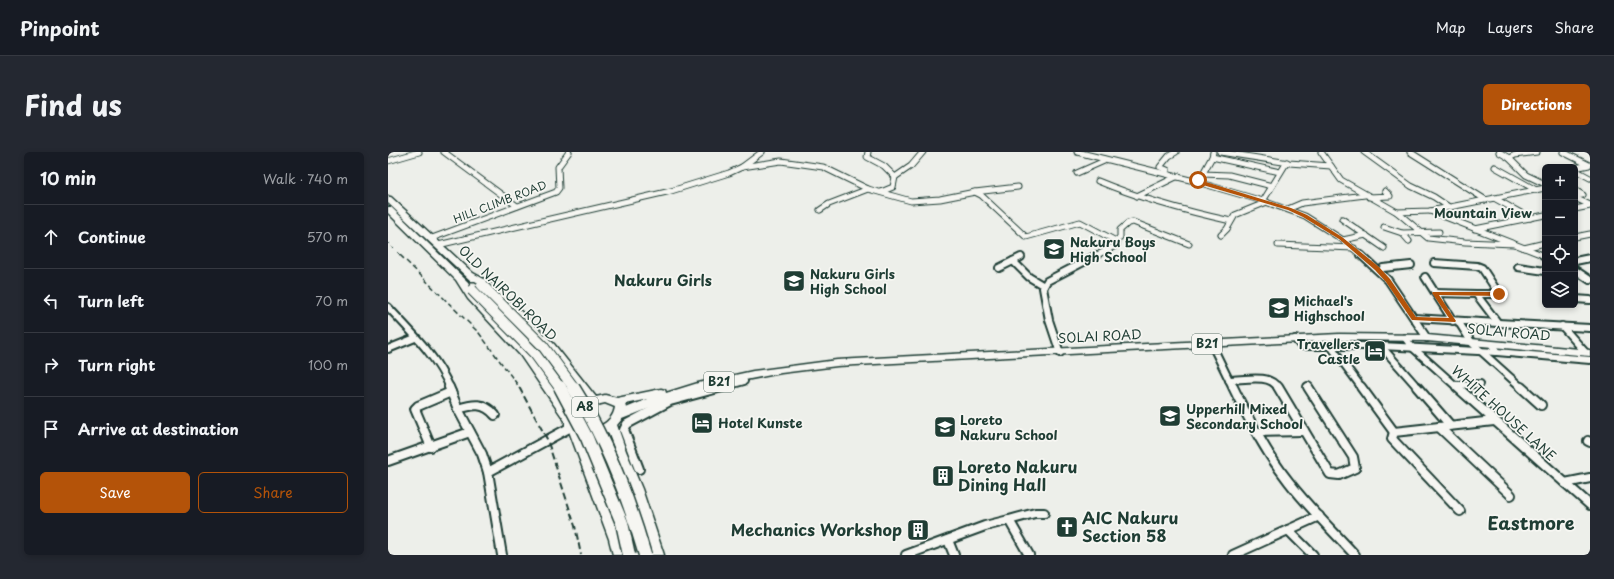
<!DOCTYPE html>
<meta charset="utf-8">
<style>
:root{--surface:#171b24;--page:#242831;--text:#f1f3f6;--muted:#9ea1a6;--line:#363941;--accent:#b45309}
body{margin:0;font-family:"Playpen Sans",sans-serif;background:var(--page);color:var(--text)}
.controls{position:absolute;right:12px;top:12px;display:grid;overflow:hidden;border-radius:6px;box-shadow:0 2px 6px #0003}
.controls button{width:36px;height:36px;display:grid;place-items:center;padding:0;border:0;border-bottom:1px solid var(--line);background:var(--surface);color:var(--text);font:20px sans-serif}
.stop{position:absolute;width:12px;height:12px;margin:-9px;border:3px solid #b45309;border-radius:50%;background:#fff}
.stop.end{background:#b45309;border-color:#fff;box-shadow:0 1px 4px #0008}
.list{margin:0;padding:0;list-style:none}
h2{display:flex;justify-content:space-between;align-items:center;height:52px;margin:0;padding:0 16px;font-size:17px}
h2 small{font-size:13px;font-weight:400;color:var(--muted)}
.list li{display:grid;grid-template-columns:26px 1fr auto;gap:12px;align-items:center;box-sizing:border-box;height:64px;padding:0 16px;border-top:1px solid var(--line)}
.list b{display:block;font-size:15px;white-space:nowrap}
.list em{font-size:13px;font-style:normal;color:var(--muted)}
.actions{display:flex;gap:8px;padding:12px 16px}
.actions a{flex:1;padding:9px 0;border:1px solid var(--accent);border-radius:6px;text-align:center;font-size:14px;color:var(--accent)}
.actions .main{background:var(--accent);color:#fff}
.icon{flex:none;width:22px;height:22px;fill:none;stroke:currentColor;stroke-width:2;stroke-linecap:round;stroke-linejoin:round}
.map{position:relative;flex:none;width:1202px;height:403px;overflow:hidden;border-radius:6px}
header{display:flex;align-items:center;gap:24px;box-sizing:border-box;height:56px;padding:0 20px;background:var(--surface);border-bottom:1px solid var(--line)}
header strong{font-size:19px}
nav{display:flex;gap:22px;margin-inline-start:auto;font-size:14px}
.intro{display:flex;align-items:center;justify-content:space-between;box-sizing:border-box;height:96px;padding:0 24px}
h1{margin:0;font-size:28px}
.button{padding:10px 18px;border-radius:6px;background:var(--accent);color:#fff;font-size:14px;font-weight:700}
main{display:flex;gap:24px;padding:0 24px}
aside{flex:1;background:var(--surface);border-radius:6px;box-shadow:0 2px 6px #0003}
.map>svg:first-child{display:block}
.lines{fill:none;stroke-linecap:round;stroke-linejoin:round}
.stream{stroke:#6c7e77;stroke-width:1}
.minor-far2-casing{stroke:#1f3d34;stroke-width:7}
.minor-far1-casing{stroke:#1f3d34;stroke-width:10}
.minor-casing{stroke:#1f3d34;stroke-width:12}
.highway-casing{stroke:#1f3d34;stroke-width:3}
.minor-far2{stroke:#f6f6f2;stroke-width:5}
.minor-far1{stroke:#f6f6f2;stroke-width:6}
.minor{stroke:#f6f6f2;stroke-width:8}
.highway{fill:#f6f6f2;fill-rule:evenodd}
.rail-far2{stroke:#1f3d34;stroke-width:1;stroke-dasharray:4.5 2;stroke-linecap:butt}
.rail-far1{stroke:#1f3d34;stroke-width:1.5;stroke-dasharray:5.5 3;stroke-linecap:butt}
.rail{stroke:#1f3d34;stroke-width:2;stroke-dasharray:7 3.5;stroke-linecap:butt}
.highway-bridge-far1-casing{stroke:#1f3d34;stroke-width:12;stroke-linecap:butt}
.highway-bridge-casing{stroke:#1f3d34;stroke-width:15;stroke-linecap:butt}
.highway-bridge-far1{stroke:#f6f6f2;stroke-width:10}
.highway-bridge{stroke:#f6f6f2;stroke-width:12}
.route{fill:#b45309}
.labels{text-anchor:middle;stroke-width:3.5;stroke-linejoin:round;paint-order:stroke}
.far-street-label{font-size:11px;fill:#1f3d34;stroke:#f6f6f2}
.shield{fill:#f6f6f2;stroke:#60746d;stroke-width:1}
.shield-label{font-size:12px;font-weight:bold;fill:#1f3d34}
.far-quarter-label{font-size:13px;font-weight:bold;fill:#1f3d34;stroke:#f6f6f2}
.poi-label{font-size:13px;font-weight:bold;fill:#1f3d34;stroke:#f6f6f2;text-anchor:start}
.street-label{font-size:13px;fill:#1f3d34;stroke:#f6f6f2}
.quarter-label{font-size:15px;font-weight:bold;fill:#1f3d34;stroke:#f6f6f2}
.near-poi-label{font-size:16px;font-weight:bold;fill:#1f3d34;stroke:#f6f6f2;text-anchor:start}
.near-quarter-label{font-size:18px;font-weight:bold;fill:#1f3d34;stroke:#f6f6f2}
</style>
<header>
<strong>Pinpoint</strong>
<nav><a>Map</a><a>Layers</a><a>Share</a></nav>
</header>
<div class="intro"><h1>Find us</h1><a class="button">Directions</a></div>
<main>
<aside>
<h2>10 min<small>Walk · 740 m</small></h2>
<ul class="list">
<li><svg class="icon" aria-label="ahead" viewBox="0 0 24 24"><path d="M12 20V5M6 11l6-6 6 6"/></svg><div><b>Continue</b></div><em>570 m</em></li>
<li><svg class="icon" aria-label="left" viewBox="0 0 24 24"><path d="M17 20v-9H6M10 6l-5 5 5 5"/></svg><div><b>Turn left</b></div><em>70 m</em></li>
<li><svg class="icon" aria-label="right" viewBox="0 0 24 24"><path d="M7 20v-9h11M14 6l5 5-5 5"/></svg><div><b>Turn right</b></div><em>100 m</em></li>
<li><svg class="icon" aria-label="arrive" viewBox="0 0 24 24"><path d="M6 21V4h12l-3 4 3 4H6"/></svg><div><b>Arrive at destination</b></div></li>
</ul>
<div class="actions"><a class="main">Save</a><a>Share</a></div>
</aside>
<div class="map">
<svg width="1202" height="403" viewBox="0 0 1202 403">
<rect width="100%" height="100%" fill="#edefea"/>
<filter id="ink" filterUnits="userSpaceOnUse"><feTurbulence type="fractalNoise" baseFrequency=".025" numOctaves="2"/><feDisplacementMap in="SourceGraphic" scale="8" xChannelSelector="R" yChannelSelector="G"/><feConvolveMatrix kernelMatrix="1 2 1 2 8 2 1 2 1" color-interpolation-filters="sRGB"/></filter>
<g filter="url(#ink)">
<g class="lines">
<!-- stream -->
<g class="stream">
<polyline points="0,42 4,46"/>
<polyline points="7,49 29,69"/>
<polyline points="1047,55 1055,54"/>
<polyline points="1051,58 1073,68"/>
<polyline points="1084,73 1088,74"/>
</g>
<!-- minor-far2 casing -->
<g class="minor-far2-casing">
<g id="minor-far2">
<polyline points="56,0 129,54"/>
<polyline points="480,0 479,5 496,14 507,25 505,35 493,40"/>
<polyline points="689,0 802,28 875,49 917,64 955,88 974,104"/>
<polyline points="832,0 901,11 943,14 953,28 1009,60 1042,59 1157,36"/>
<polyline points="933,0 943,14"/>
<polyline points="976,0 1023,34 1046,45 1061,55"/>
<polyline points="1022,0 1098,48"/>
<polyline points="1111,0 1121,6 1138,23 1157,32"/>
<polyline points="1175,0 1201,13 1187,16"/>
<polyline points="824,5 892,20"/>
<polyline points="1121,6 1127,3 1149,0"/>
<polyline points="0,9 31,0"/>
<polyline points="354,15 374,0"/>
<polyline points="1107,15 1148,38"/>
<polyline points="779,18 772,15 781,4 788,0"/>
<polyline points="1187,18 1202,26"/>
<polyline points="689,21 716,9 716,7"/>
<polyline points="814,22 841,23 884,34"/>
<polyline points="507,25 523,14 535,0"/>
<polyline points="813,25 824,5 825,0"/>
<path d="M710,29C753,47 797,59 843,69"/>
<polyline points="1187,38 1195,43 1187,44"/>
<polyline points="587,40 630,35"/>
<polyline points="749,44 790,24"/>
<polyline points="981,45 1002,44 997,39"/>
<polyline points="1106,46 1142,66"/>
<polyline points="1187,46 1202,53"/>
<polyline points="875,49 899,10"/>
<polyline points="900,57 914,51 977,43"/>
<polyline points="1187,57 1202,54"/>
<polyline points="432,58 441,52 480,37"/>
<polyline points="1042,59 1157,104"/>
<polyline points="1009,60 1040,86 1077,90 1126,92"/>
<polyline points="954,67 996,96"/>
<polyline points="996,75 1014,81"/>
<polyline points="1087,77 1157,63"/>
<polyline points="833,83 839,77 847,63 879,50"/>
<polyline points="1187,85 1202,82"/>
<polyline points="44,86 168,40 171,36 170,15 181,0"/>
<polyline points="955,88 978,83"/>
<polyline points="728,89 732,85 732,78 740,71 745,70 801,92"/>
<polyline points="1021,89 1014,81 1051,80"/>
<polyline points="50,93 283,39 341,21 354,15 393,9 435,15 480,37 523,49 552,47 587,40 593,43 638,85 692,70 728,89 729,93 707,104"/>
<polyline points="890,93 966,96"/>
<polyline points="1136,96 1157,91"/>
</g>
</g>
<!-- minor-far1 casing -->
<g class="minor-far1-casing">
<g id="minor-far1">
<polyline points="973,103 1000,128 1039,186"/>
<polyline points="1155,103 1157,104"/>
<polyline points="625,109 641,125 656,134"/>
<polyline points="1187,109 1202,106"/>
<polyline points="1130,115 1157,119"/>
<polyline points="611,116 633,105"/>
<polyline points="995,116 1023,113"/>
<polyline points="1187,118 1202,128"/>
<polyline points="1037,125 1065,169"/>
<polyline points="1047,141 1088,142"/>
<polyline points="1187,147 1202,148"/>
<path d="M0,155C23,180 49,204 62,236"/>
<polyline points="1026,166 1110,171 1088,142 1111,142 1094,116 1089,114 1046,111"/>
<polyline points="1070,169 1084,191 1134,236"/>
<polyline points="1110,171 1202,176"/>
<polyline points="1174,174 1197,200"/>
<polyline points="1017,186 1024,195 1070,236"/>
<polyline points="907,187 913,194 993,194 1109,200 1104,193"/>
<polyline points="823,191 845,236"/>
<polyline points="942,193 974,236"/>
<polyline points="993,194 1030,236"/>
<polyline points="0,197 27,186"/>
<polyline points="1109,200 1202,208"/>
<polyline points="672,201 661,168 655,136 659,129 709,103"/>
<path d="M841,228C856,228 882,221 890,236"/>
<polyline points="1067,233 1092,232"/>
<polyline points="331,236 356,229"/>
</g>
</g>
<!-- minor casing -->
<g class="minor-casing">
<g id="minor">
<polyline points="61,235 70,257 94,302 100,320 114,403"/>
<path d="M845,235C861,268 878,301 901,330C921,356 945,379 967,403"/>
<polyline points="890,235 942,322 951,323 967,316 965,305 920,235"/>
<polyline points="973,235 1006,280"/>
<polyline points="1029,235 1062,273"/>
<polyline points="1069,235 1202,353"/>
<polyline points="1133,235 1153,253"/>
<path d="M70,257C85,252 96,250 107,263"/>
<polyline points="1051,275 1123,343"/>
<polyline points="869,280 916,279"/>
<polyline points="1200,289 1202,290"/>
<polyline points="43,295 27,257 30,254 63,240"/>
<polyline points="0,309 82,280"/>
<polyline points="251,317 236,278 239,272 282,249 334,235"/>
<polyline points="100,320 183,275"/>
<polyline points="1177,331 1202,326"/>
<polyline points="1072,359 1004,287 1006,280 1106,269"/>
<polyline points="621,368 647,361 656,361"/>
<polyline points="900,378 931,364"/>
<polyline points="560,388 566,403"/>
<polyline points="518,403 597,374 621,368 641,403"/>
<polyline points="845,403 900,378 925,403"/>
</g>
</g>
<!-- highway casing -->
<g class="highway-casing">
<path id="highway" d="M0,45H3L85,121L105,132L166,192L208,245L217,243L229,246L273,237L277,238L278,241L310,231L365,219L449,208L951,182L1039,183L1202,198V204L1039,189L951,188L449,214L393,221L337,232L287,246L234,267L229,273L238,299L254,337L276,403H262L242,337L220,280L206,284H194L235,387L239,403H225L221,387L181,279L177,275V269L132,203L80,147L68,128L0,61V55H3L80,130L81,132L80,134L86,143L140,199L182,259L189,253L198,248L160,196L99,136L87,129H83L0,51ZM260,247L238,256L237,252ZM217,251L227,255C225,272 203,282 188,273V268C195,258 205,253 217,251Z"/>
</g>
<!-- minor-far2 -->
<use href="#minor-far2" class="minor-far2"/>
<!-- minor-far1 -->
<use href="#minor-far1" class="minor-far1"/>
<!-- minor -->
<use href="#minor" class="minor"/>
<!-- highway -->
<use href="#highway" class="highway"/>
<!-- rail-far2 -->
<polyline class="rail-far2" points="0,91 13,104"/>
<!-- rail-far1 -->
<polyline class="rail-far1" points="12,103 91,181 132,236"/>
<!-- rail -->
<polyline class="rail" points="131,235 159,287 187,374 193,403"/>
<!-- highway-bridge-far1 casing -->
<g class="highway-bridge-far1-casing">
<g id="highway-bridge-far1">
<polyline points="94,133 155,194 186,236"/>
<polyline points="84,138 147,202 172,236"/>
</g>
</g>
<!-- highway-bridge casing -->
<g class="highway-bridge-casing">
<g id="highway-bridge">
<polyline points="172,235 199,286 234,371 241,403"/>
<path d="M185,235C218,287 240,344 257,403"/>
</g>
</g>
<!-- highway-bridge-far1 -->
<use href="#highway-bridge-far1" class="highway-bridge-far1"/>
<!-- highway-bridge -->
<use href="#highway-bridge" class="highway-bridge"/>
</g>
</g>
<!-- route -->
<polygon class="route" points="808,27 903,56 919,63 954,85 991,115 1002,127 1028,165 1061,166 1044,141 1045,140 1111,140 1114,142 1111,144 1051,143 1068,169 1067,170 1024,168 998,130 987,118 951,87 915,65 900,58 808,31"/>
<!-- icons -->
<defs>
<g id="school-square" transform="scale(1.15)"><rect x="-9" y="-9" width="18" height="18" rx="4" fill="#1f3d34" stroke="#f6f6f2"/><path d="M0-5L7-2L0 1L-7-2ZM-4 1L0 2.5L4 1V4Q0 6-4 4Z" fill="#fff"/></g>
<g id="hotel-square" transform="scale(1.15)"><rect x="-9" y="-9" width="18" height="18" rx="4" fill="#1f3d34" stroke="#f6f6f2"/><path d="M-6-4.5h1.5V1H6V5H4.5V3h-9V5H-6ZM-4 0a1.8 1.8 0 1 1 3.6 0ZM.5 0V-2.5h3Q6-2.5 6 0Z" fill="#fff"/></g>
<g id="building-square" transform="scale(1.15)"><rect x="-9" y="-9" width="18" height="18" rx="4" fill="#1f3d34" stroke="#f6f6f2"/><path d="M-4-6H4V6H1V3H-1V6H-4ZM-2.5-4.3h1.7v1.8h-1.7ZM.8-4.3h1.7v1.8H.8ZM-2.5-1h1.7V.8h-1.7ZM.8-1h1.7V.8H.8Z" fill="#fff"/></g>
<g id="church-square" transform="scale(1.15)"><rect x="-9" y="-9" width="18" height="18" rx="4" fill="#1f3d34" stroke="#f6f6f2"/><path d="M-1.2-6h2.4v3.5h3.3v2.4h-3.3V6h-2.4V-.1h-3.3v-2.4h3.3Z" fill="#fff"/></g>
</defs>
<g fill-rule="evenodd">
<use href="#school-square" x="666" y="97"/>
<use href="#school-square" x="406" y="129"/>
<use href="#school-square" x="891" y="156"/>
<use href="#hotel-square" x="987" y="199"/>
<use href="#school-square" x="782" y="264"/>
<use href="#hotel-square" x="314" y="271"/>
<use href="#school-square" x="557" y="275"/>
<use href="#building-square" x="555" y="324"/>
<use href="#church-square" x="679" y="375"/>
<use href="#building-square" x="530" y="378"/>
</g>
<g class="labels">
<!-- far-street labels -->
<g class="far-street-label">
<text transform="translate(112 50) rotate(-21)" y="4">HILL CLIMB ROAD</text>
</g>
<!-- shield labels -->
<g class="shield">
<rect x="804" y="182" width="30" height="20" rx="3"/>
<rect x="316" y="220" width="30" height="20" rx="3"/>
<rect x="184" y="245" width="26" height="20" rx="3"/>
</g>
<g class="shield-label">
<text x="819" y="196">B21</text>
<text x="331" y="234">B21</text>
<text x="197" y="259">A8</text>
</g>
<!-- far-quarter labels -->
<g class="far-quarter-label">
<text x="1095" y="66">Mountain View</text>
</g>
<!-- poi labels -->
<g class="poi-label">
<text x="682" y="95">Nakuru Boys<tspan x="682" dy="15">High School</tspan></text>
<text x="422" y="127">Nakuru Girls<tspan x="422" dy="15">High School</tspan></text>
<text x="906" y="154">Michael's<tspan x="906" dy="15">Highschool</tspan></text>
<text x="972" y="197" text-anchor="end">Travellers<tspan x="972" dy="15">Castle</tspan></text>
<text x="798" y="262">Upperhill Mixed<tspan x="798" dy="15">Secondary School</tspan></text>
<text x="572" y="273">Loreto<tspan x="572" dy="15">Nakuru School</tspan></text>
<text x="330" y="276">Hotel Kunste</text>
</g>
<!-- street labels -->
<g class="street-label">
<text transform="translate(120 141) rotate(44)" y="5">OLD NAIROBI ROAD</text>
<text transform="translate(1121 180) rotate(5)" y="5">SOLAI ROAD</text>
<text transform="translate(712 184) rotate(-3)" y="5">SOLAI ROAD</text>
<text transform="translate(1116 261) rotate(42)" y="5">WHITE HOUSE LANE</text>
</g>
<!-- quarter labels -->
<g class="quarter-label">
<text x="275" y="134">Nakuru Girls</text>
</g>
<!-- near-poi labels -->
<g class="near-poi-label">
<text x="570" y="321">Loreto Nakuru<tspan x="570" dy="18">Dining Hall</tspan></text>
<text x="694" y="372">AIC Nakuru<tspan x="694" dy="18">Section 58</tspan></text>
<text x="514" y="384" text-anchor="end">Mechanics Workshop</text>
</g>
<!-- near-quarter labels -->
<g class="near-quarter-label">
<text x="1143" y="378">Eastmore</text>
</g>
</g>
</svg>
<div class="controls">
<button>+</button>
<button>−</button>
<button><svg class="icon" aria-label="locate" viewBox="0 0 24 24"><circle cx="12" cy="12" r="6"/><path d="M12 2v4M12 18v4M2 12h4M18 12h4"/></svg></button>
<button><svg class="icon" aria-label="layers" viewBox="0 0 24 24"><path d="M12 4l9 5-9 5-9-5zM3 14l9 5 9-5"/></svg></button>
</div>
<div class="stop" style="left:810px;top:28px"></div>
<div class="stop end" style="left:1111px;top:142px"></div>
</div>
</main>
